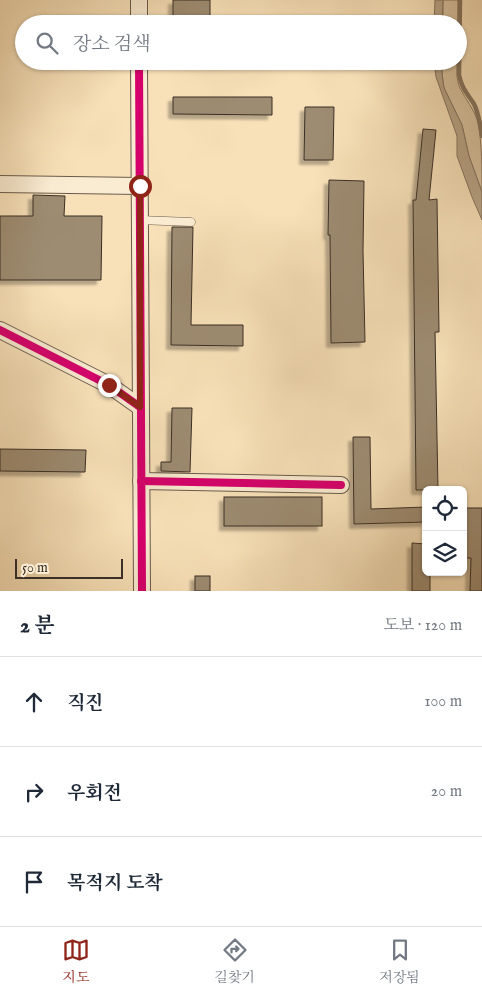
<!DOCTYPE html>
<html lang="ko">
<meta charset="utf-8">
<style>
:root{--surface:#fff;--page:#f6f6f7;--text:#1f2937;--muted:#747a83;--line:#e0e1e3;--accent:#8f2418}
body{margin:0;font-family:"IM FELL English","Noto Serif KR",serif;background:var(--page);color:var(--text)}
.controls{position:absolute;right:15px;bottom:15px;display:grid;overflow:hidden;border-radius:8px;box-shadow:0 1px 4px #0004}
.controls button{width:45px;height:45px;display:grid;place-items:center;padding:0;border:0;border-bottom:1px solid var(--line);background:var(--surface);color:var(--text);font:25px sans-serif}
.scale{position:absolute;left:15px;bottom:12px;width:108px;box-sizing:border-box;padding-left:5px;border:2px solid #3b2f26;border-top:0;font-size:14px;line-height:18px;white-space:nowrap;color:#3b2f26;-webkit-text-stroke:4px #faecd2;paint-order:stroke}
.stop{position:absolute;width:15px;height:15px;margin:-11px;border:4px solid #8f2418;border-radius:50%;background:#fff}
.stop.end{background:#8f2418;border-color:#fff;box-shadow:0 1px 5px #0008}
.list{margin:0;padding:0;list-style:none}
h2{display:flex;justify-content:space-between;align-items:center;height:65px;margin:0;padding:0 20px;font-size:21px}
h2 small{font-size:16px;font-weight:400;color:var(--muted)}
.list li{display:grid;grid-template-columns:32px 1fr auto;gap:15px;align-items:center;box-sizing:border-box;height:90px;padding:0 20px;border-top:1px solid var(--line)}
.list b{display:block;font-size:19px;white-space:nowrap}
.list em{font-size:16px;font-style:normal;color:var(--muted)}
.icon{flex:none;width:28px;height:28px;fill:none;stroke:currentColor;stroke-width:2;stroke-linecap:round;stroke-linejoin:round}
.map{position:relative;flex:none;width:482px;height:591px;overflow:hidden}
.search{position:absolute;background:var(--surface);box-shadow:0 1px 4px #0004;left:15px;right:15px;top:15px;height:55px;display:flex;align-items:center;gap:12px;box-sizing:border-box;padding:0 18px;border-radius:28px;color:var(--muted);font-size:19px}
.sheet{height:335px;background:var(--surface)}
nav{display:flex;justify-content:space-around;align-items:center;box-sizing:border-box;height:70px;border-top:1px solid var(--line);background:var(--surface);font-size:14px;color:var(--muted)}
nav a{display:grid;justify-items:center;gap:2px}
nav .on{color:var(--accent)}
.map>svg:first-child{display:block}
.green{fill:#d8c3a0;stroke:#8a7963}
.water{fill:#b8a487;stroke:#867560}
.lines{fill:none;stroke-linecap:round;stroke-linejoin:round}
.stream{stroke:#867560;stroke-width:4.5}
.building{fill:#9d8c72;stroke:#3b2f26;filter:url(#shadow)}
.lane-casing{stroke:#6a5c4b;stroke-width:9}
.street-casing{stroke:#6a5c4b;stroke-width:18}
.lane{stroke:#faecd2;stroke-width:8}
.street{stroke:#faecd2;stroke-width:16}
.cycleway-casing{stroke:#faecd2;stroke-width:11}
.cycleway{stroke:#d6006c;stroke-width:8}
.route{stroke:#8f2418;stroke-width:6}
</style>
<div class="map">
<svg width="482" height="591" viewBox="0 0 482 591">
<defs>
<filter id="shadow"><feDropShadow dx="-4.5" dy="4.5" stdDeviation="1" flood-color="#0004"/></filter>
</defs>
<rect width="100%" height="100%" fill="#f8e1b9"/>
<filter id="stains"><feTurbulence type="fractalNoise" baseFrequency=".004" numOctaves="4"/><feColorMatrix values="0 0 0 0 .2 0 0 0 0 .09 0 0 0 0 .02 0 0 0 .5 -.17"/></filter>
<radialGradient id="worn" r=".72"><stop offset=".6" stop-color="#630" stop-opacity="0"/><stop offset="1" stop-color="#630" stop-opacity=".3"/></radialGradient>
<!-- green -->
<g class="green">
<rect x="443" y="0" width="15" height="24"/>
<path d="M442,61H457C457,70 456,80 460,88C466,100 474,109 478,122C482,144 482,169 482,192L469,156L462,125L444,88L442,74Z"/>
</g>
<!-- water -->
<g class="water">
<polygon points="435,0 443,0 442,24 434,24"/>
<polygon points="434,61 442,61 442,74 444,88 462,125 469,156 482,192 482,220 472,197 457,156 457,136 436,77"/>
</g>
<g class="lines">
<!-- stream -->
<path class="stream" d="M460,0L459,75C462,89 467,93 474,104C479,114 480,124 482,136"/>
</g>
<!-- building -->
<g class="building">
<rect x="173" y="0" width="37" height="24"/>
<polygon points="173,97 272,97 272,115 173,114"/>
<polygon points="305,107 334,107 333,160 304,160"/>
<polygon points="423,129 436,130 429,200 437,199 439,332 435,332 438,490 416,490 413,200 416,200"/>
<polygon points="329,180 364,181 363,251 365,342 331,343 330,235 328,235"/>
<polygon points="33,195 65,196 64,216 102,216 101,280 0,280 0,216 33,216"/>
<polygon points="172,227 193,227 191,325 243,325 243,346 171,345"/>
<polygon points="172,408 192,408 190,472 161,471 161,462 171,462"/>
<polygon points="353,437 370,437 371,509 426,507 426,522 354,524"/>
<polygon points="0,449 86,450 85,472 0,471"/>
<rect x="224" y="497" width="98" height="29"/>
<polygon points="463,508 482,508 482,591 470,591 471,558 463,558"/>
<polygon points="412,543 426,544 426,572 430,572 430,591 412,591"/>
<rect x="195" y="576" width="15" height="15"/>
</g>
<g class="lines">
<!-- lane casing -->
<g class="lane-casing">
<polyline id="lane" points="139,220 191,222"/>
</g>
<!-- street casing -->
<g class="street-casing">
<g id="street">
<polyline points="139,0 139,24"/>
<polyline points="139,61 142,591"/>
<polyline points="0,184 140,186"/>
<polyline points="0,330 109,385 140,407"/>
<polyline points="141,481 341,485"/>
</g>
</g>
<!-- lane -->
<use href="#lane" class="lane"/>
<!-- street -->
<use href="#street" class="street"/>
<!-- cycleway casing -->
<g class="cycleway-casing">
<g id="cycleway">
<polyline points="139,61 142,591"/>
<polyline points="0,330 109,385 140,407"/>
<polyline points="141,481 341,485"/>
</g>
</g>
<!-- cycleway -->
<use href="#cycleway" class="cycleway"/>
</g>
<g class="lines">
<!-- route -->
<polyline class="route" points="109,385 140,407 140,186"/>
</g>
<rect width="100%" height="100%" filter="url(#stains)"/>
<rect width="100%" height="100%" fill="url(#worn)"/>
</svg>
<div class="controls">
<button><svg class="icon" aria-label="locate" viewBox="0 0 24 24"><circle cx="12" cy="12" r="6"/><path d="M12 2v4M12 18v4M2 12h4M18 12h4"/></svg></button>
<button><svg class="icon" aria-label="layers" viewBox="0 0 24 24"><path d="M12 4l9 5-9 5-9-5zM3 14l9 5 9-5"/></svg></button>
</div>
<div class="scale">50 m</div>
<div class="stop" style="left:140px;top:186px"></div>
<div class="stop end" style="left:109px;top:385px"></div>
<div class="search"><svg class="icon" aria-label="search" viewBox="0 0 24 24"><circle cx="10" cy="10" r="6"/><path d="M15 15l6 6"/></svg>장소 검색</div>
</div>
<section class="sheet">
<h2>2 분<small>도보 · 120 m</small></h2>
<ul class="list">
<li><svg class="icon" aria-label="ahead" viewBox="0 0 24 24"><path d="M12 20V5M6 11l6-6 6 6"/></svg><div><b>직진</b></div><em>100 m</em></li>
<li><svg class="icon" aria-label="right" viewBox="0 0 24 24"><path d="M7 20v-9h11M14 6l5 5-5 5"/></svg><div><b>우회전</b></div><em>20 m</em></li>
<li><svg class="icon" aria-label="arrive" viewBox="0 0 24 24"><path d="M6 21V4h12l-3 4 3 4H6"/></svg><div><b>목적지 도착</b></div></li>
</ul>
</section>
<nav>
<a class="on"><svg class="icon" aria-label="map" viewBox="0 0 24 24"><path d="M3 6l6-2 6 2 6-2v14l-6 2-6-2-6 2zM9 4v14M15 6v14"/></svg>지도</a>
<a><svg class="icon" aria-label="directions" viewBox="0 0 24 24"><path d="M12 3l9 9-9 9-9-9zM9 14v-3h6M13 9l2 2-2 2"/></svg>길찾기</a>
<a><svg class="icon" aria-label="saved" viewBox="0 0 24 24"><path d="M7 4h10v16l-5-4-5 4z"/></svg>저장됨</a>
</nav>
